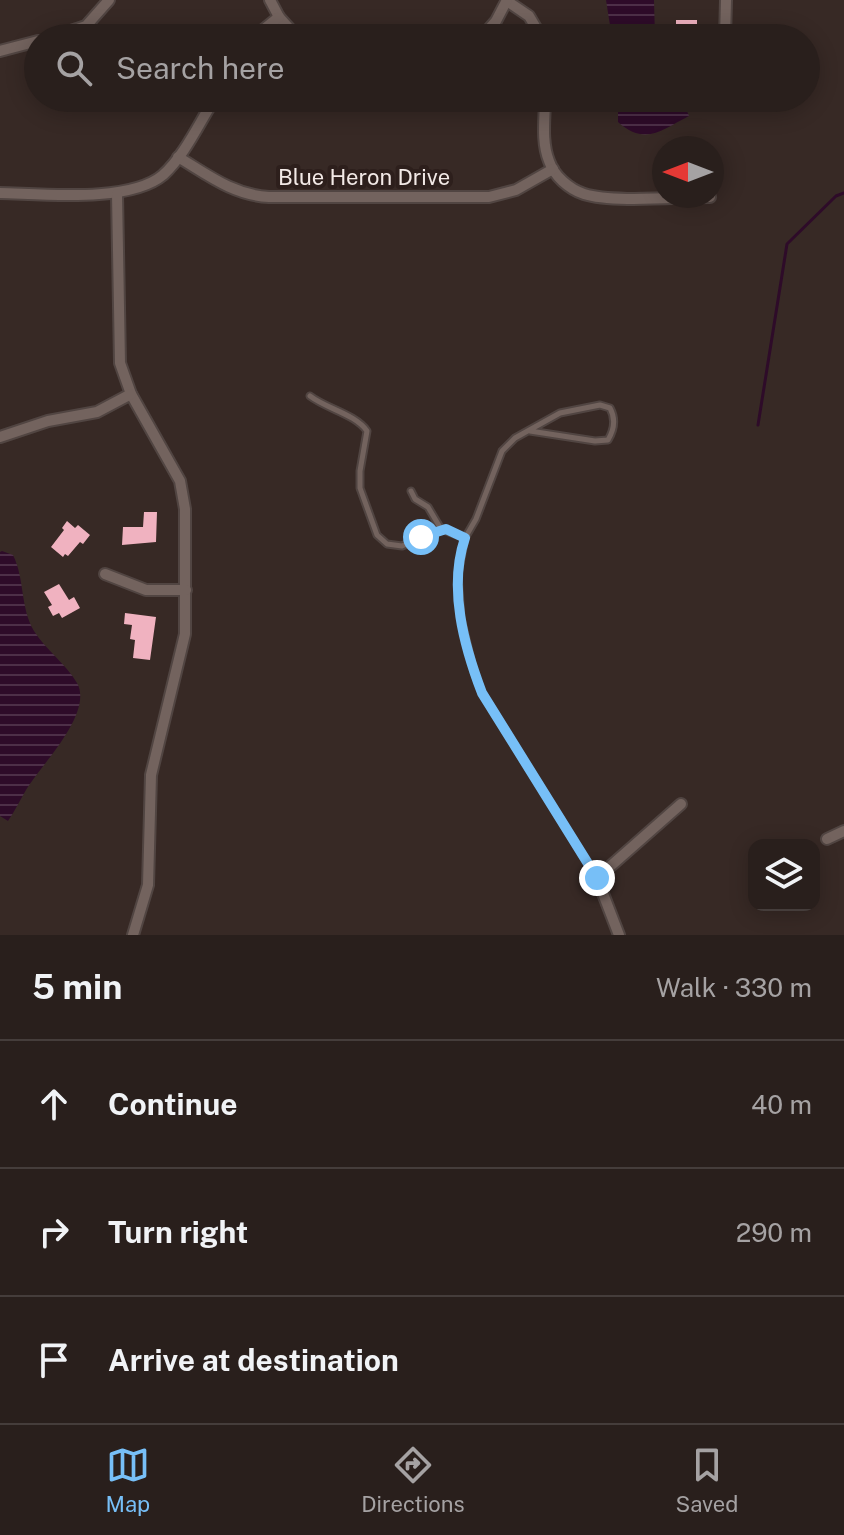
<!DOCTYPE html>
<meta charset="utf-8">
<style>
:root{--surface:#291f1c;--page:#352c29;--text:#f1f3f6;--muted:#a5a2a3;--line:#453d3b;--accent:#77bff7}
body{margin:0;font-family:"Public Sans",sans-serif;background:var(--page);color:var(--text)}
.controls{position:absolute;right:24px;bottom:24px;display:grid;overflow:hidden;border-radius:16px;box-shadow:0 4px 20px #0003}
.controls button{width:72px;height:72px;display:grid;place-items:center;padding:0;border:0;border-bottom:2px solid var(--line);background:var(--surface);color:var(--text);font:40px sans-serif}
.compass{position:absolute;left:652px;top:136px;width:72px;height:72px;border-radius:50%;background:var(--surface);box-shadow:0 4px 20px #0003;rotate:270deg}
.stop{position:absolute;width:24px;height:24px;margin:-18px;border:6px solid #77bff7;border-radius:50%;background:#fff}
.stop.end{background:#77bff7;border-color:#fff;box-shadow:0 2px 8px #0008}
.list{margin:0;padding:0;list-style:none}
h2{display:flex;justify-content:space-between;align-items:center;height:104px;margin:0;padding:0 32px;font-size:34px}
h2 small{font-size:26px;font-weight:400;color:var(--muted)}
.list li{display:grid;grid-template-columns:52px 1fr auto;gap:24px;align-items:center;box-sizing:border-box;height:128px;padding:0 32px;border-top:2px solid var(--line)}
.list b{display:block;font-size:30px;white-space:nowrap}
.list em{font-size:26px;font-style:normal;color:var(--muted)}
.icon{flex:none;width:44px;height:44px;fill:none;stroke:currentColor;stroke-width:2;stroke-linecap:round;stroke-linejoin:round}
.map{position:relative;flex:none;width:844px;height:935px;overflow:hidden}
.search{position:absolute;background:var(--surface);box-shadow:0 4px 20px #0003;left:24px;right:24px;top:24px;height:88px;display:flex;align-items:center;gap:20px;box-sizing:border-box;padding:0 28px;border-radius:44px;color:var(--muted);font-size:30px}
.sheet{height:488px;background:var(--surface)}
nav{display:flex;justify-content:space-around;align-items:center;box-sizing:border-box;height:112px;border-top:2px solid var(--line);background:var(--surface);font-size:22px;color:var(--muted)}
nav a{display:grid;justify-items:center;gap:4px}
nav .on{color:var(--accent)}
.map>svg:first-child{display:block}
.water{fill:url(#water-rules)}
.lines{fill:none;stroke-linecap:round;stroke-linejoin:round}
.stream{stroke:#2e0b29;stroke-width:3}
.building{fill:#f0b2c0}
.lane-casing{stroke:#514542;stroke-width:9}
.street-casing{stroke:#514542;stroke-width:14}
.lane{stroke:#73635e;stroke-width:5}
.street{stroke:#73635e;stroke-width:10}
.route{stroke:#77bff7;stroke-width:10}
.labels{text-anchor:middle;stroke-width:8;stroke-linejoin:round;paint-order:stroke}
.street-label{font-size:22px;fill:#f2e9e6;stroke:#2d1f1c}
</style>
<div class="map">
<svg width="844" height="935" viewBox="0 0 844 935">
<defs>
<pattern id="water-rules" width="6" height="5" patternUnits="userSpaceOnUse" patternTransform="scale(2)"><rect width="6" height="5" fill="#2e0b29"/><path d="M0 2.5h6" fill="none" stroke="#4d2f48"/></pattern>
</defs>
<rect width="100%" height="100%" fill="#372925"/>
<!-- water -->
<g class="water">
<polygon points="606,0 654,0 655,38 612,38"/>
<path d="M618,98C641,98 681,89 689,116C663,129 646,147 618,122Z"/>
<path d="M2,551L13,555C25,579 20,607 34,631C46,650 66,664 77,683C94,713 40,766 26,790C20,800 15,811 8,821L0,816V552Z"/>
</g>
<g class="lines">
<!-- stream -->
<polyline class="stream" points="758,425 787,244 836,196 844,193"/>
</g>
<!-- building -->
<g class="building">
<polygon points="676,20 697,20 697,31 690,30 690,38 676,38"/>
<polygon points="144,512 157,512 156,542 122,545 123,527 143,527"/>
<polygon points="67,521 75,528 78,525 90,535 83,544 80,542 68,556 65,554 63,557 51,547 64,530 62,528"/>
<polygon points="59,584 69,600 74,597 80,608 62,618 59,613 53,616 48,607 52,605 44,592"/>
<polygon points="125,613 156,617 150,660 133,658 135,640 130,639 132,625 124,624"/>
</g>
<g class="lines">
<!-- lane casing -->
<g class="lane-casing">
<g id="lane">
<path d="M310,396C327,409 355,414 367,431L360,471V488L377,535L387,544L402,546L441,529L465,538"/>
<path d="M530,431L595,441L608,440C614,430 616,419 610,408L600,405L560,413L515,438L502,451L476,519L465,538L458,574L461,618L474,672L482,693L597,878"/>
<polyline points="411,491 415,499 428,507 441,529"/>
</g>
</g>
<!-- street casing -->
<g class="street-casing">
<g id="street">
<polyline points="270,0 279,17 298,38"/>
<polyline points="507,1 529,16 542,38"/>
<polyline points="50,38 86,26 109,0"/>
<polyline points="253,38 279,17"/>
<polyline points="481,38 496,21 507,0"/>
<polyline points="725,38 726,0"/>
<polyline points="0,51 38,41"/>
<path d="M545,98C545,118 541,141 549,161C554,176 569,189 584,194C612,203 678,197 710,197"/>
<path d="M178,157C208,175 233,195 269,197H489L516,190L553,169"/>
<path d="M0,193C43,194 130,203 163,175C185,155 199,123 215,98"/>
<polyline points="117,194 120,363 131,394 180,481 185,509 185,634 151,775 148,885 133,935"/>
<polyline points="0,437 48,421 97,412 131,394"/>
<polyline points="105,574 146,590 186,590"/>
<polyline points="827,839 844,831"/>
<polyline points="619,935 597,878 681,804"/>
</g>
</g>
<!-- lane -->
<use href="#lane" class="lane"/>
<!-- street -->
<use href="#street" class="street"/>
</g>
<g class="lines">
<!-- route -->
<path class="route" d="M421,537L446,529L465,538C448,588 464,646 482,693L597,878"/>
</g>
<g class="labels">
<!-- street labels -->
<g class="street-label">
<text x="364" y="185">Blue Heron Drive</text>
</g>
</g>
</svg>
<div class="controls">
<button><svg class="icon" aria-label="layers" viewBox="0 0 24 24"><path d="M12 4l9 5-9 5-9-5zM3 14l9 5 9-5"/></svg></button>
</div>
<svg class="compass" viewBox="-18 -18 36 36"><path d="M0-13l5 13h-10z" fill="#e53935"/><path d="M0 13l5-13h-10z" fill="#a5a2a3"/></svg>
<div class="stop" style="left:421px;top:537px"></div>
<div class="stop end" style="left:597px;top:878px"></div>
<div class="search"><svg class="icon" aria-label="search" viewBox="0 0 24 24"><circle cx="10" cy="10" r="6"/><path d="M15 15l6 6"/></svg>Search here</div>
</div>
<section class="sheet">
<h2>5 min<small>Walk · 330 m</small></h2>
<ul class="list">
<li><svg class="icon" aria-label="ahead" viewBox="0 0 24 24"><path d="M12 20V5M6 11l6-6 6 6"/></svg><div><b>Continue</b></div><em>40 m</em></li>
<li><svg class="icon" aria-label="right" viewBox="0 0 24 24"><path d="M7 20v-9h11M14 6l5 5-5 5"/></svg><div><b>Turn right</b></div><em>290 m</em></li>
<li><svg class="icon" aria-label="arrive" viewBox="0 0 24 24"><path d="M6 21V4h12l-3 4 3 4H6"/></svg><div><b>Arrive at destination</b></div></li>
</ul>
</section>
<nav>
<a class="on"><svg class="icon" aria-label="map" viewBox="0 0 24 24"><path d="M3 6l6-2 6 2 6-2v14l-6 2-6-2-6 2zM9 4v14M15 6v14"/></svg>Map</a>
<a><svg class="icon" aria-label="directions" viewBox="0 0 24 24"><path d="M12 3l9 9-9 9-9-9zM9 14v-3h6M13 9l2 2-2 2"/></svg>Directions</a>
<a><svg class="icon" aria-label="saved" viewBox="0 0 24 24"><path d="M7 4h10v16l-5-4-5 4z"/></svg>Saved</a>
</nav>
